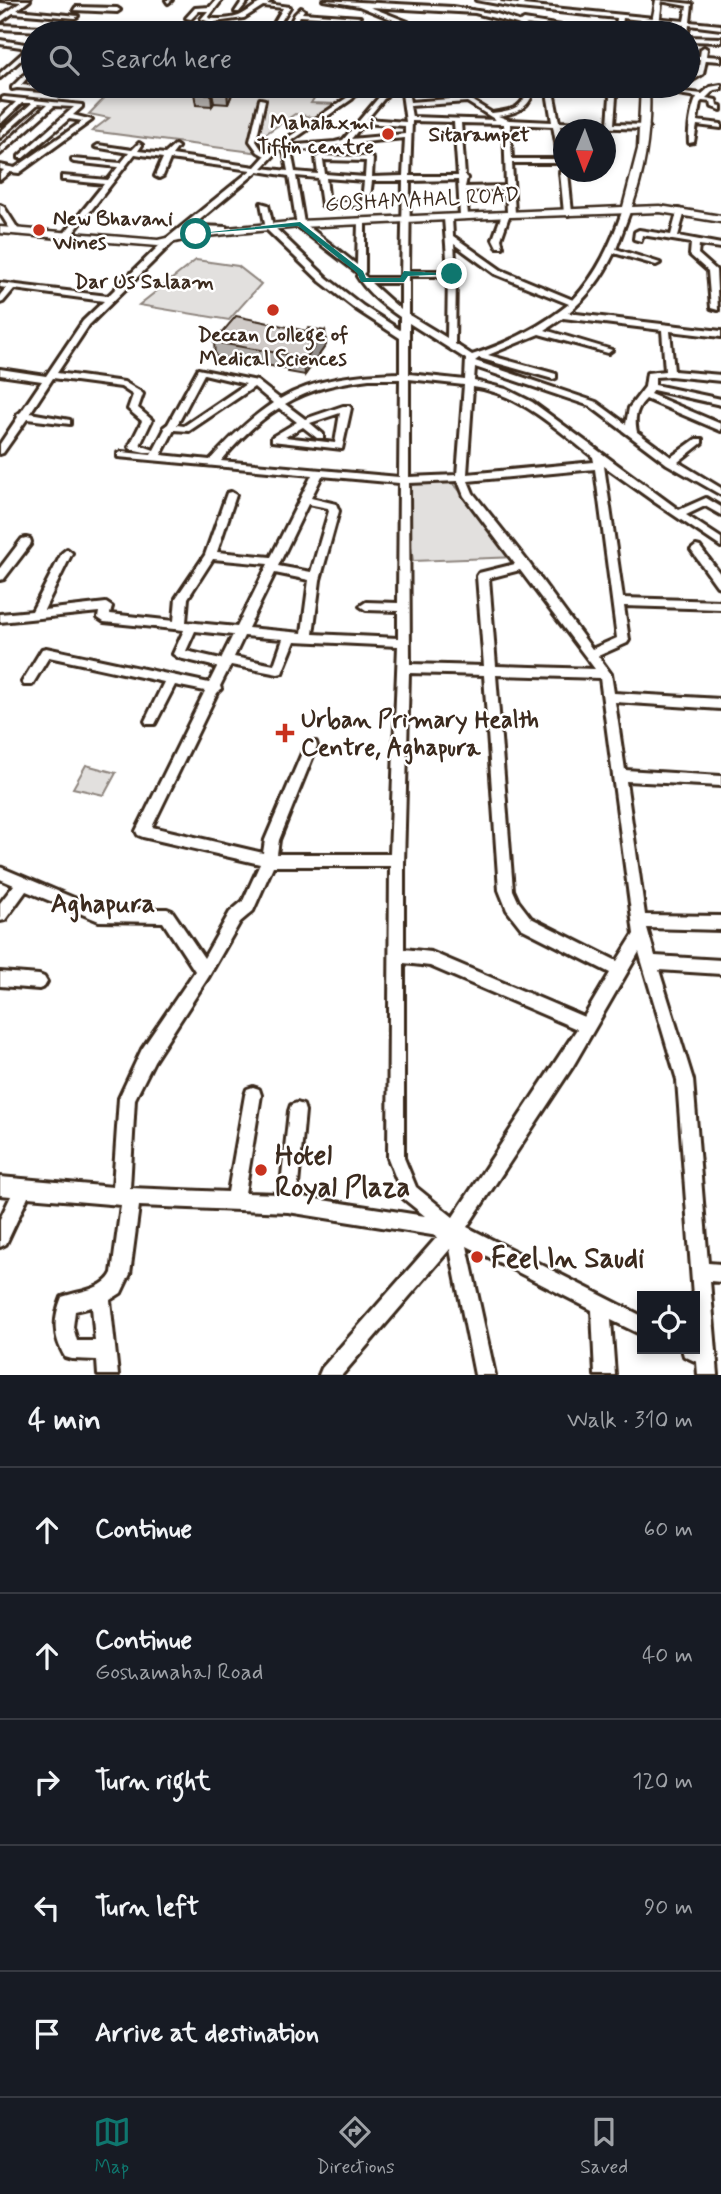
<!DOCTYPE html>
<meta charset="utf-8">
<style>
:root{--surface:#171b24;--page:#20242c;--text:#f1f3f6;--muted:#9ea1a6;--line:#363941;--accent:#0f766e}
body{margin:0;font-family:Mynerve,sans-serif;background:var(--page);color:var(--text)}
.controls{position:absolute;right:21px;bottom:21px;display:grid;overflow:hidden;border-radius:0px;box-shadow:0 4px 10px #0003}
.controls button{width:63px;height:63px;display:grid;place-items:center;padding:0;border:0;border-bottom:2px solid var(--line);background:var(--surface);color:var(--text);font:35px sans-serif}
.compass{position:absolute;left:553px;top:119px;width:63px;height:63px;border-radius:50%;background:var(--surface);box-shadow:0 4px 10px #0003;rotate:181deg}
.stop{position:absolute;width:21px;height:21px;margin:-16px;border:5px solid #0f766e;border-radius:50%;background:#fff}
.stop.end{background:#0f766e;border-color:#fff;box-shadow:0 2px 7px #0008}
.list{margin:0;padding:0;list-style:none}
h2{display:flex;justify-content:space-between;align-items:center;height:91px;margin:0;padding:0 28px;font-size:30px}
h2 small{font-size:23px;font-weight:400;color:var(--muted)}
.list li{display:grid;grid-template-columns:46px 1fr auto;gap:21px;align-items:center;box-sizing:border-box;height:126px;padding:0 28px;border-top:2px solid var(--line)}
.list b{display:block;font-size:26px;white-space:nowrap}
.list p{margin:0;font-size:23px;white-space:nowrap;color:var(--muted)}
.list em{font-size:23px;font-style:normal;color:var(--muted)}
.icon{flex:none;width:38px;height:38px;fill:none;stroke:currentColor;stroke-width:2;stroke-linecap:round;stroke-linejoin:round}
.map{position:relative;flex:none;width:721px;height:1375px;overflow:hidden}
.search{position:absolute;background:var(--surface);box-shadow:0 4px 10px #0003;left:21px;right:21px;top:21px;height:77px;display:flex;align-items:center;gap:18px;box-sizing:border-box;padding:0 24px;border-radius:38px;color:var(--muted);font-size:26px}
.sheet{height:721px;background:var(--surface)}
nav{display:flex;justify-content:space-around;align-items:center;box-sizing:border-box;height:98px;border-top:2px solid var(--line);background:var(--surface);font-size:19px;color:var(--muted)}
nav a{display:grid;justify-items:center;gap:4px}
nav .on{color:var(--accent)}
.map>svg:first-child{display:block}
.green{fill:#e2e0de;stroke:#8e857e;stroke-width:2}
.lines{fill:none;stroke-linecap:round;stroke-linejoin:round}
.minor-casing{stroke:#3b2a1e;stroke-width:6}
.major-casing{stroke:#3b2a1e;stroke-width:5}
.minor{fill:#fff;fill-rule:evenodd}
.major{fill:#fff;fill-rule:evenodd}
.wall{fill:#b2aeab;stroke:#3b2a1e;stroke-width:2}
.shaded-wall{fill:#918d8b;stroke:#3b2a1e;stroke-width:2}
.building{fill:#cfcac7;stroke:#3b2a1e;stroke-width:2}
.route{fill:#0f766e}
.poi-dot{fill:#c8321e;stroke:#fff;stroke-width:2.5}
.labels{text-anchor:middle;stroke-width:5;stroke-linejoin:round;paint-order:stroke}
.far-poi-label{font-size:21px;font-weight:bold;fill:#3b2a1e;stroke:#fff;text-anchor:end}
.far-neighbourhood-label{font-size:21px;font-weight:bold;fill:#3b2a1e;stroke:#fff}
.far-street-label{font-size:21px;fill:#3b2a1e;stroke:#fff}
.poi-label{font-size:24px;font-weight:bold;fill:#3b2a1e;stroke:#fff;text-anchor:start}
.neighbourhood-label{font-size:26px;font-weight:bold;fill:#3b2a1e;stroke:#fff}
.near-poi-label{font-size:28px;font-weight:bold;fill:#3b2a1e;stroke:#fff;text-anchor:start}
</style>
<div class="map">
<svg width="721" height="1375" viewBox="0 0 721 1375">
<rect width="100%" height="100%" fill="#fff"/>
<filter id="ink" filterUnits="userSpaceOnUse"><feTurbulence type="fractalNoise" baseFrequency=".0143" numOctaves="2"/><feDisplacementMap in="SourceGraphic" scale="14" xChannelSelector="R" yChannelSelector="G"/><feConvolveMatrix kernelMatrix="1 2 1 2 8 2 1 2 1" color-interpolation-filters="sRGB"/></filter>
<g filter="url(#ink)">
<!-- green -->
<g class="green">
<polygon points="116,86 335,86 331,90 320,89 311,103 336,104 318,118 295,114 258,139 273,144 260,153 92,131 109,118 89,114"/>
<polygon points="196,260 238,266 261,284 229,320 139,305"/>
<polygon points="402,480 452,482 518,557 413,561"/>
<polygon points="86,765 116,773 104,795 73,788"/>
</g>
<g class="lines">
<!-- minor casing -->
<g class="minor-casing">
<g id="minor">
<polygon points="1,0 30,0 17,10 78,16 75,18 13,13 0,22 0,17 21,2"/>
<polygon points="166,0 172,0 168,3"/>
<path d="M216,0H222L208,18C217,20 233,19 241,15C252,10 259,0 272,0L267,4L290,7L278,26L273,25L283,8L263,6L244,18L215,22L209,33H203L210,22L201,19L208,11H199L191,19L186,18L195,8L210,7Z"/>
<polygon points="243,0 249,0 239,12 235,12"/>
<polygon points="323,0 452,7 497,14 521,22 524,20 605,33 592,33 525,24 543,33 536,33 517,24 475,13 370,7 408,22 406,25 359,6"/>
<polygon points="476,0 501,0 500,2 518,4 522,0 525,2 523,5 684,21 687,6 655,0 692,4 690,22 721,25 721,29 689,25 688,33 682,33 684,25 623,18 621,33 615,33 617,18 519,8"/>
<polygon points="76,7 117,8 120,10 117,12 74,10"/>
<polygon points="301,8 304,10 302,13 360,17 357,19 300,16 295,24 402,33 379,33 289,26 295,14"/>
<polygon points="0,25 86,29 89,31 88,33 82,33 0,29"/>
<polygon points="688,37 721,38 721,42 688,41"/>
<polygon points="0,40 25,44 31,51 0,78 0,73 25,51 21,47 0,44"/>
<polygon points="704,47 707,49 706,56 721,57 721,61 706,60 703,74 688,83 688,78 698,72 700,59 688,59 688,55 700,56 701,49"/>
<polygon points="33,66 33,71 21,85 100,91 103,93 100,95 17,88 12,89 12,87"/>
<path d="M721,85V89L714,90L706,98L716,100L717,105L721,106V110L712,107L711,102L702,101L700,103L697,121L721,124V128L697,125L694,142L689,143C688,130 691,108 697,97L672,93L675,91L702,94L710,87Z"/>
<path d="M357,86H363L352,99L284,146L335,142L343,140L385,90L370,86H382L392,89L367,119L406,122L401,86H407L410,102L463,98L452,86H458L474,102L492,113C513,110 524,109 528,86H534C532,107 518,113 498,116L509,120L552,122L546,86H552L559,122L608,124L610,97L605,86H611L616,97L614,124L646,125L649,127L646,129L560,126L564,146V169L560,163H512L515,214L509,216L501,239L503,247H497L493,239L502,214L507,212L506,190L466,191L468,216L464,218L460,216L458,180L410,181L409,271H448L444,218L448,216L452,218L453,236L501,270L573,300C598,273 611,244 623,209L627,207L631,209L616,249L660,263L656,265L614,253C603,276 587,298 568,313L721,331V337L670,331L674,371L721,375V381L670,376L655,377V385L721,399V405L653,390L650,394L721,424V431L646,399C636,409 634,418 637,432L671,457L696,439H702V443L678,462L721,488V495L667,464L590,406L475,367L474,381L506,389L532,402L679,510L706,498L721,507V515L705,506L686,515L721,538V547L656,503L604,466L623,598L721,601V609L624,606L629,640L627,643L598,656L611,674L614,693L721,699V709L615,702L625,770L721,776V786L626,781L645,915L721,916V930L647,928L655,956L721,960V974L659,970L693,1080L708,1263L721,1264V1282L710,1281L718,1375H698L697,1362L684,1356L682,1349H695L696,1342L695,1296H693L677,1080L639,952L573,1066L467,1227L642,1316V1335L611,1320L615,1375H595L592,1310L467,1246L495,1375H475L450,1249L342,1375H319L322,1368L438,1236L288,1212L139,1206L130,1274L121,1293L110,1300L118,1375H98L97,1360L72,1359L65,1357C53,1336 53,1320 62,1297C79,1291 104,1290 112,1273L121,1205L28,1197L6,1244L0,1247V1219L11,1196L0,1195V1177L113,1187L119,1098L142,1049L195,971L163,922L99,921L26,891L5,920L0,921V903L14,885L0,879V867L100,909H167L172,911L204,958L230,912L243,901L260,864L143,837L138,835L136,831L205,691L175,685L155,724H147L145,721L164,682L49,657L32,685H24L22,682L42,649L46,648L209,683L217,667L179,658L173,654L184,630L104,622L98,618L99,612L0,622V614L32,611L62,553L67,549L72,553L44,610L106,603L112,607L110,614L174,621L176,598L205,555L227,493L231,492L236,495L217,552L271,557L312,475L118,457V453L122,452L151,455L153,451L149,453L131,449L129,447L142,421L128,409L133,395L121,387L53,378L30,413L70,420V424L27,419L3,453L0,454V444L18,417L17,415L21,412L42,381L0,375V369L46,376L83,321L104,301L14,289L3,302L0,303V295L6,288L0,287V283L108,296L166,239L251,170L170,159L163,176L159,178L155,176L163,158L135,154L70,237H67L63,235L104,184L65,180H62V176L108,180L118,167L74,162L72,161V159L121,163L129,153L95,147L98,145L132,150L139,143L142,145L138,151L165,154L175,145L178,147L172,155L255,167L265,156L258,152L250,141L260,99L265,100L256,141L262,150L269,153L277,145L348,97ZM467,102L496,120L412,117L410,106ZM412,121L454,122L458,176H410ZM364,123L405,126V134L351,139ZM461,123L504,124L506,186L465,187L467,178L465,176ZM510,124L553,126L559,159H512ZM405,138L403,176L372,177L373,159L370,157L319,156L316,158L318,174L295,172L291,151C329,147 366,141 405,138ZM280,149L284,150L288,171L262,168ZM323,160L366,161L365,177L325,174ZM258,171L289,176L297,226L359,274L357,276C367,293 384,306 400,317V330L363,306L327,278L273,226L268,205L261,203L266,229L321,282L357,310L400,338V373C358,374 317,378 280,399L257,381L198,369L168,424L164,427L165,429L154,450L140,445L152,420L138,408L143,394L141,392L124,382L57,373L89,325L172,243L191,227L197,230L226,231V227L199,226L196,223ZM296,176L318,178L322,205L326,207L369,205L372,181H403L401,278H367L363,274L365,272V219L358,221L357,265L304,223ZM326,178L364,181L362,201L329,203ZM454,244L495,274L569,304C539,328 508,343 472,355L455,344L456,274ZM409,276H448L447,338L409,315ZM371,283H401V310ZM563,318L662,330L665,371L647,373L645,387L629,408L626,424L596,402L475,361L479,358L553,379L556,378V374L488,355L539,334L608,353L612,350L545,330ZM409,323L466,359L465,380L409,374ZM204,374L246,384L184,426L177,425ZM369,379H400L399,477L221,461C238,441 256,422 279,408L297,422L272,437V441L342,449L351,408L349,406H343L305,419L285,404C311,388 339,383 369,379ZM409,379L464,385L457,475L409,477ZM254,387L273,403C249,419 230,438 210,460L161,455L174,430L189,431ZM473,387C521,394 556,429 593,457L594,462L467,474ZM340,413L335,443L285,437L303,427L317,438H323V434L310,423ZM595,469L617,638L592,649L528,562L473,493L468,481ZM322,476L399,483L398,603L366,602L360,606L366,610L398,611V638L313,634L320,580L339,511L336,504L311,498ZM458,481L464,496L515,564L479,573L477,576L484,666L410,664L409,483ZM308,504L328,508L329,511L311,572L278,566ZM213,559L268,564L237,627L186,622L188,598ZM520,570L595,669L496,666L489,578ZM275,573L309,580L302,633L248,628ZM195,631L233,635L221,659L186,651ZM244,636L283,639L274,665L234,657ZM295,641L398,646L390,854H277L279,840L317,746L316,742H306L305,746L265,840L263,853L152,827L217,693L221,689L220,686L229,668L231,665L278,674L282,673ZM409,673L484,675L499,890L507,910L521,928L610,973L584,1017L431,952L404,949V864ZM496,675L600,678L634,934L617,961L531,918L518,901L513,890ZM273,866H390L388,1158L404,1199L425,1216L297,1196L305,1111L303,1105L297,1103L291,1105L289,1111L280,1194L245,1193L261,1095L259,1089L253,1087L247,1089L245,1095L228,1192L130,1188L135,1099L154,1061L209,976L240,922L253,911ZM404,963L430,966L577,1029L453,1217L416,1187L404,1158ZM92,1307L95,1341H77L73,1327L75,1311Z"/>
<polygon points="487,86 493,86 496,90 491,91"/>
<polygon points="4,97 82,105 82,107 73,115 92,120 19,173 10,172 0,180 0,174 4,170 0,169 0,165 15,168 83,121 69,119 23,158 19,158 19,156 74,107 54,106 0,154 0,148 47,105 38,104 0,138 0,132 32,103 22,103 0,124 0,118 16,102 2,100 2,98"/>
<polygon points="564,170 568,172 572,213 568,215 564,213 560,172"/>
<polygon points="0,205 4,207 20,232 19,234 12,232 0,213"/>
<polygon points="678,209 685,211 678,236 721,244 721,248 699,245 698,254 716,270 718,310 711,308 708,271 690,255 691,243 642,235 641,241 634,239 635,232 639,230 671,235"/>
<polygon points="26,538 30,539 31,542 30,545 4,579 0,580 0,568 22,539"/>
<polygon points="696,546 700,547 721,575 721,587 717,586 691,550"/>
<polygon points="0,972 39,975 44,977 47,982 44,987 39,989 0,986"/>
</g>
</g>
<!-- major casing -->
<g class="major-casing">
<g id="major">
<polygon points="656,0 662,0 658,33 650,33"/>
<path d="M641,86H649C651,128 646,167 632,207L660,206L721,216V222L660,212L511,217L300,227L196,237L158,246L0,233V227L158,240L196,231L300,221L623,207L638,149Z"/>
</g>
</g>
<!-- minor -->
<use href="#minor" class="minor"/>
<!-- major -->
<use href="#major" class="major"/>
</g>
<!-- wall -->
<g class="wall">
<polygon points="199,86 235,86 235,87 228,104 214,103 212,106 196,105 194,93"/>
<polygon points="306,331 325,331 326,345 305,375 288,372 288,369 215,356 214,342"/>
</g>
<!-- shaded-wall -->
<g class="shaded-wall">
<polygon points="229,86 235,86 235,87 228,104 227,91"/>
<polygon points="212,91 214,103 212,106 211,94"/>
<polygon points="325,331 326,345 305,375 304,361"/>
</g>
<!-- building -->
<g class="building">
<polygon points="199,86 229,86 227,91 212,91 211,94 194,93"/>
<polygon points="236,316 306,331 309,328 325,331 304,361 287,357 289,355 214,342"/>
</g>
</g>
<!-- route -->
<polygon class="route" points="300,222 363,271 366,278 400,278 404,271 456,274 408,276 404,282 361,282 357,273 298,226 192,234"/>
<!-- markers -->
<g class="poi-dot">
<circle cx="388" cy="134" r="7"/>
<circle cx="39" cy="230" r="7"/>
<circle cx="273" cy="310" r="7"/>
<path d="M281.5 722.5h7v7h7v7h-7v7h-7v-7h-7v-7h7z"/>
<circle cx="261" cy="1170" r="7"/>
<circle cx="477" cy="1257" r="7"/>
</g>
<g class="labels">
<!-- far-poi labels -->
<g class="far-poi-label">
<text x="374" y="129">Mahalaxmi<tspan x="374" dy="24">Tiffin centre</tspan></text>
<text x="53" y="225" text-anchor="start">New Bhavani<tspan x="53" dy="24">Wines</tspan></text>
<text x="273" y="341" text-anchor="middle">Deccan College of<tspan x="273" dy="24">Medical Sciences</tspan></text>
</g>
<!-- far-neighbourhood labels -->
<g class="far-neighbourhood-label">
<text x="479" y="141">Sitarampet</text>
<text x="144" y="288">Dar Us Salaam</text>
</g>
<!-- far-street labels -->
<g class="far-street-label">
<text transform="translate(422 199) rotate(-3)" y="7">GOSHAMAHAL ROAD</text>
</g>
<!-- poi labels -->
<g class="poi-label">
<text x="301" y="727">Urban Primary Health<tspan x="301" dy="28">Centre, Aghapura</tspan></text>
</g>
<!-- neighbourhood labels -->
<g class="neighbourhood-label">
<text x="103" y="912">Aghapura</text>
</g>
<!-- near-poi labels -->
<g class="near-poi-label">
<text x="275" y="1164">Hotel<tspan x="275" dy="32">Royal Plaza</tspan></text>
<text x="491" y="1267">Feel In Saudi</text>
</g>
</g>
</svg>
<div class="controls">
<button><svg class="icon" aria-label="locate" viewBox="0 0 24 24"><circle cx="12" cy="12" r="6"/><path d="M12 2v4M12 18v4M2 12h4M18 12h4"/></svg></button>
</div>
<svg class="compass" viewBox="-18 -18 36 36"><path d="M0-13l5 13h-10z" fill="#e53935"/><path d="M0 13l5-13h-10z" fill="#9ea1a6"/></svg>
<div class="stop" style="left:196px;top:234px"></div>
<div class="stop end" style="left:452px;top:274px"></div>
<div class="search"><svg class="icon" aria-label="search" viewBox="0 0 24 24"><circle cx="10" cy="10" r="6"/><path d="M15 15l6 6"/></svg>Search here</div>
</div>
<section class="sheet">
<h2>4 min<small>Walk · 310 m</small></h2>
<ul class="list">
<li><svg class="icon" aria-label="ahead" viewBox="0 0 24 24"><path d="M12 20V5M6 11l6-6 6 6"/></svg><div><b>Continue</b></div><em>60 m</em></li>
<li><svg class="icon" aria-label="ahead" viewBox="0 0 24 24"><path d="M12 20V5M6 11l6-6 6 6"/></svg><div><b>Continue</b><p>Goshamahal Road</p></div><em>40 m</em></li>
<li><svg class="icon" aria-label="right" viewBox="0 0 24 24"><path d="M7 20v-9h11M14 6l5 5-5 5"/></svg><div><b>Turn right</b></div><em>120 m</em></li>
<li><svg class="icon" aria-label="left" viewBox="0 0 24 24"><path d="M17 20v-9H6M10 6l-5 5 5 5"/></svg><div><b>Turn left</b></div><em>90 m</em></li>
<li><svg class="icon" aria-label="arrive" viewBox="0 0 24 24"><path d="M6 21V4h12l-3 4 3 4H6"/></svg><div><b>Arrive at destination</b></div></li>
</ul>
</section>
<nav>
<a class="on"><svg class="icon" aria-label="map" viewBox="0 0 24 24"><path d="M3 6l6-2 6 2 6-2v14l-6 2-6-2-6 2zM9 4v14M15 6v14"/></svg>Map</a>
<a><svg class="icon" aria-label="directions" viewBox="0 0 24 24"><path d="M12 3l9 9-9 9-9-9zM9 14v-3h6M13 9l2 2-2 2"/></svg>Directions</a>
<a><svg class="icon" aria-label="saved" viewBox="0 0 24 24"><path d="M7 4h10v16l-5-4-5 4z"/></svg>Saved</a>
</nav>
